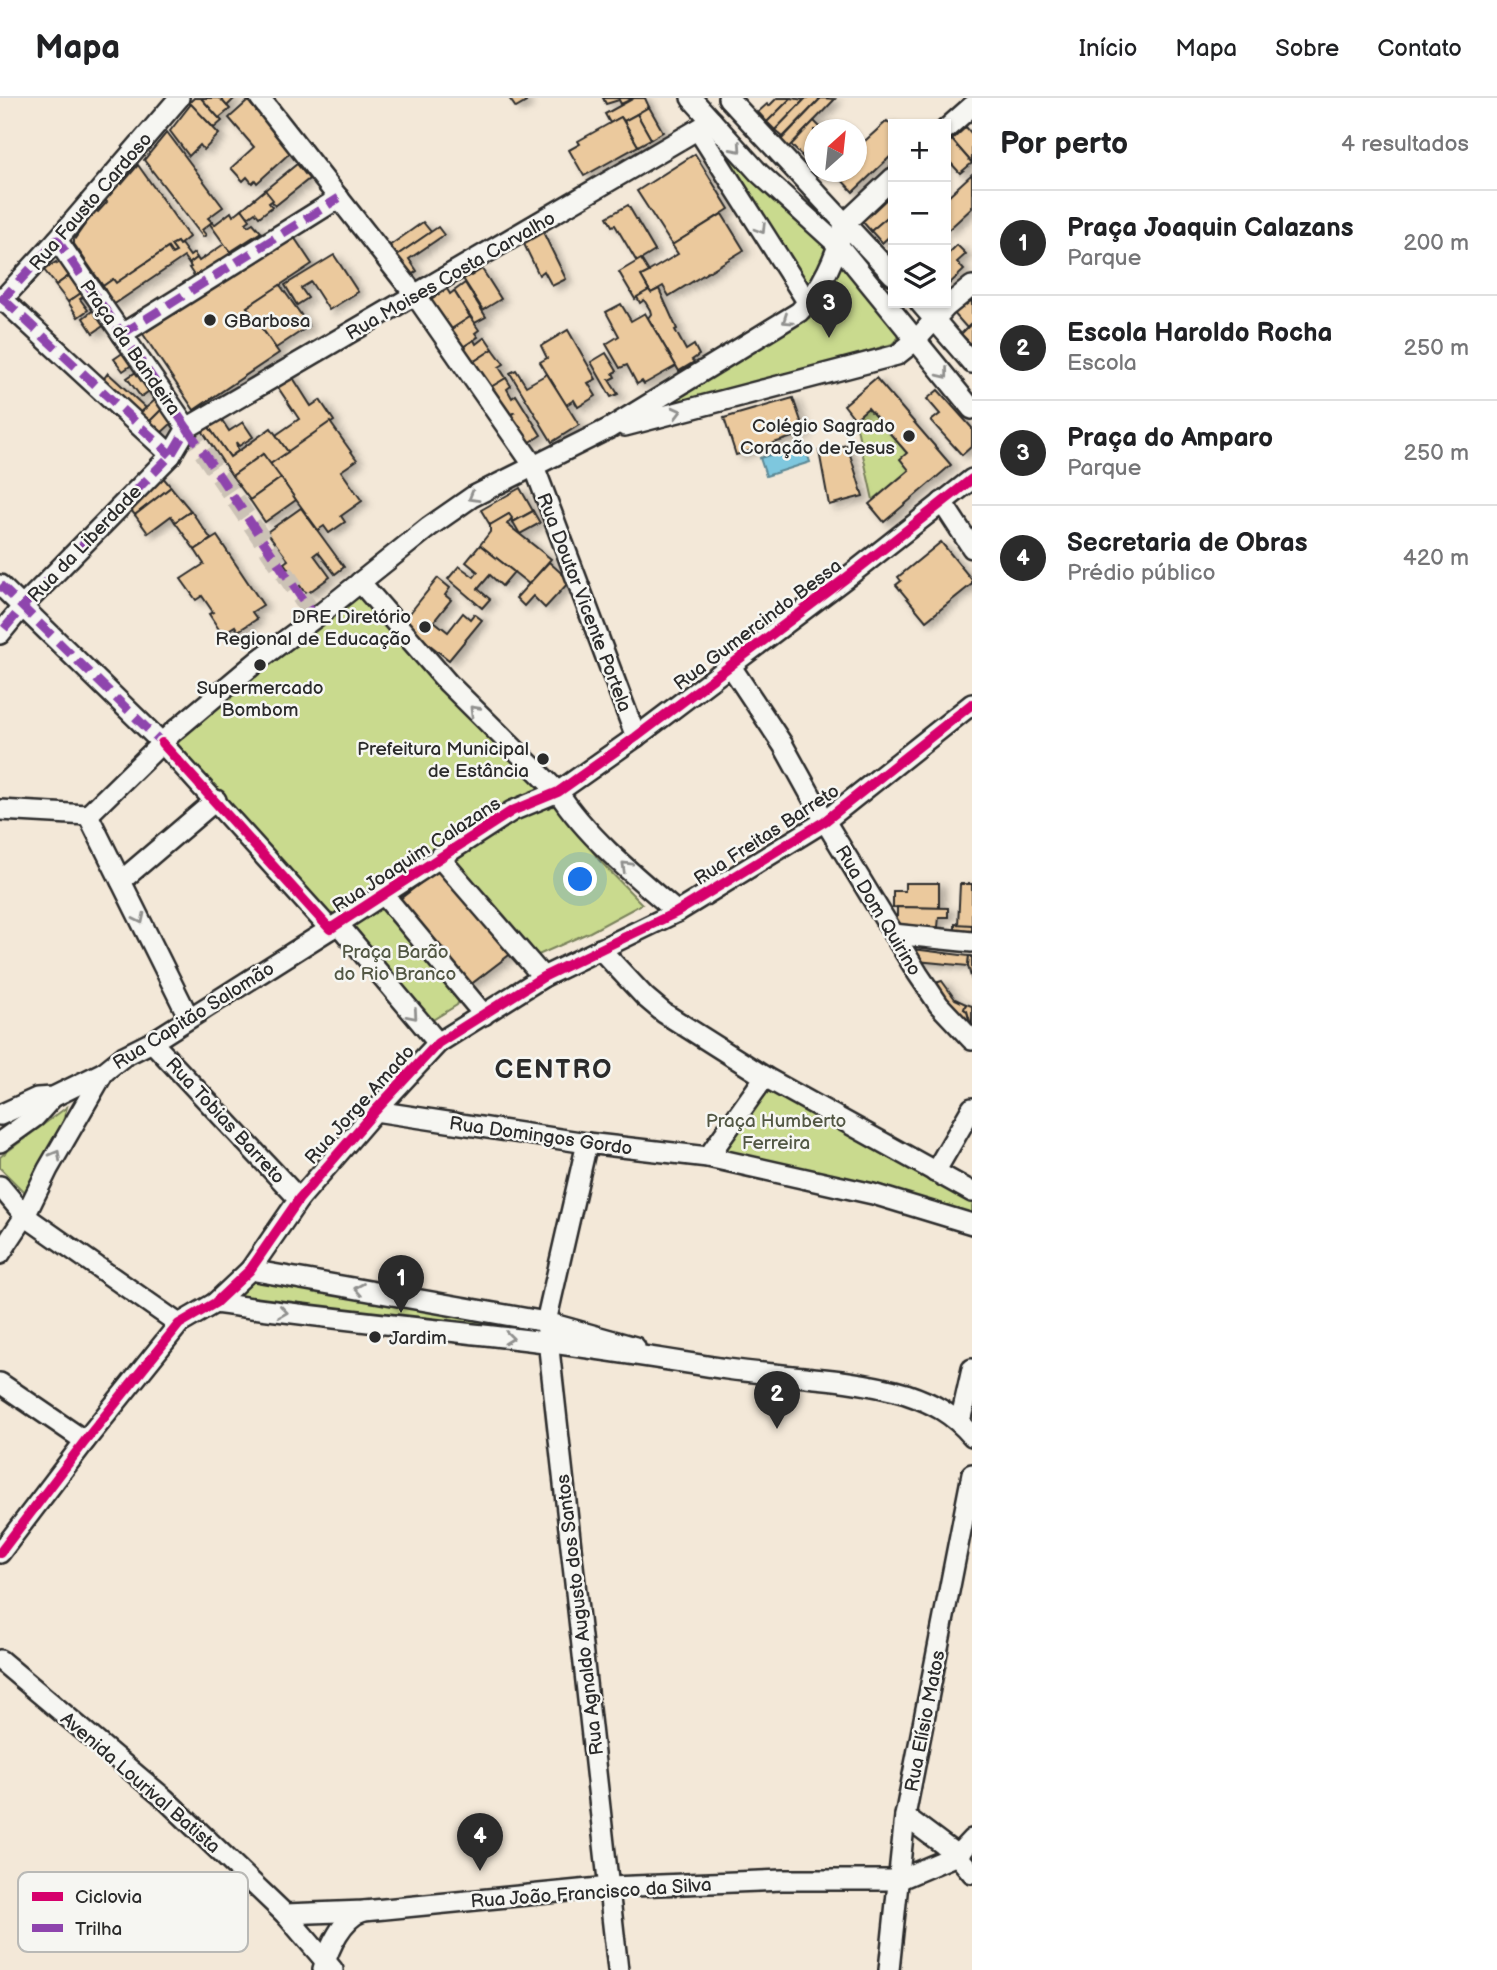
<!DOCTYPE html>
<html lang="pt">
<meta charset="utf-8">
<style>
:root{--surface:#fff;--page:#f2f2f2;--text:#202124;--muted:#757577;--line:#e0e0e0;--accent:#2b2b2b}
body{margin:0;font-family:"Balsamiq Sans",sans-serif;background:var(--page);color:var(--text)}
.controls{position:absolute;right:21px;top:21px;display:grid;overflow:hidden;border-radius:0px;box-shadow:0 2px 5px #0004}
.controls button{width:63px;height:63px;display:grid;place-items:center;padding:0;border:0;border-bottom:2px solid var(--line);background:var(--surface);color:var(--text);font:35px sans-serif}
.compass{position:absolute;left:804px;top:21px;width:63px;height:63px;border-radius:50%;background:var(--surface);box-shadow:0 2px 5px #0004;rotate:27deg}
.you{position:absolute;left:581px;top:782px;width:24px;height:24px;margin:-18px;border:5px solid #fff;border-radius:50%;background:#1a73e8;box-shadow:0 0 0 10px #1a73e833}
.badge{display:grid;place-items:center;width:46px;height:46px;border-radius:50%;background:var(--accent);color:#fff;font-size:23px;font-weight:700}
.pin{position:absolute;translate:-50% -58px;filter:drop-shadow(0 2px 4px #0008)}
.pin::after{content:'';position:absolute;top:37px;width:24px;height:21px;background:inherit;clip-path:polygon(0 0,100% 0,50% 100%)}
.list{margin:0;padding:0;list-style:none}
h2{display:flex;justify-content:space-between;align-items:center;height:91px;margin:0;padding:0 28px;font-size:30px}
h2 small{font-size:23px;font-weight:400;color:var(--muted)}
.list li{display:grid;grid-template-columns:46px 1fr auto;gap:21px;align-items:center;box-sizing:border-box;height:105px;padding:0 28px;border-top:2px solid var(--line)}
.list b{display:block;font-size:26px;white-space:nowrap}
.list p{margin:0;font-size:23px;white-space:nowrap;color:var(--muted)}
.list em{font-size:23px;font-style:normal;color:var(--muted)}
.icon{flex:none;width:38px;height:38px;fill:none;stroke:currentColor;stroke-width:2;stroke-linecap:round;stroke-linejoin:round}
.map{position:relative;flex:none;width:972px;height:1872px;overflow:hidden}
header{display:flex;align-items:center;gap:42px;box-sizing:border-box;height:98px;padding:0 35px;background:var(--surface);border-bottom:2px solid var(--line)}
header strong{font-size:33px}
nav{display:flex;gap:38px;margin-inline-start:auto;font-size:24px}
main{display:flex}
aside{flex:1;background:var(--surface)}
.map>svg:first-child{display:block}
.green{fill:#c9da8e;stroke:#7a825c;stroke-width:2}
.water{fill:#7ec7de;stroke:#5d8996;stroke-width:2}
.building{fill:#ebc99d;stroke:#2b2b2b;stroke-width:2;filter:url(#shadow)}
.lines{fill:none;stroke-linecap:round;stroke-linejoin:round}
.minor-tunnel{stroke:#cbc2b5;stroke-width:19;stroke-dasharray:19 10;stroke-linecap:butt}
.minor-casing{stroke:#2b2b2b;stroke-width:24}
.minor{stroke:#f6f6f2;stroke-width:19}
.quiet{stroke:#8e44ad;stroke-width:9;stroke-dasharray:18 9;stroke-linecap:butt}
.cycleway-casing{stroke:#f6f6f2;stroke-width:15}
.cycleway{stroke:#d6006c;stroke-width:10}
.oneway{stroke:#90908e}
.poi-dot{fill:#2b2b2b;stroke:#f6f6f2;stroke-width:2.5}
.labels{text-anchor:middle;stroke-width:5;stroke-linejoin:round;paint-order:stroke}
.street-label{font-size:19px;fill:#2b2b2b;stroke:#f6f6f2}
.poi-label{font-size:19px;fill:#2b2b2b;stroke:#f6f6f2;text-anchor:end}
.park-label{font-size:19px;fill:#525744;stroke:#f6f6f2}
.district-label{font-size:26px;font-weight:bold;letter-spacing:2px;fill:#2b2b2b;stroke:#f6f6f2}
.key{fill:#f6f6f2;stroke:#b9b9b6;stroke-width:2}
.key-label{font-size:19px;fill:#2b2b2b}
</style>
<header>
<strong>Mapa</strong>
<nav><a>Início</a><a>Mapa</a><a>Sobre</a><a>Contato</a></nav>
</header>
<main>
<div class="map">
<svg width="972" height="1872" viewBox="0 0 972 1872">
<defs>
<filter id="shadow"><feDropShadow dx="6" dy="3.5" stdDeviation="3.5" flood-color="#0004"/></filter>
</defs>
<rect width="100%" height="100%" fill="#f3e8d8"/>
<filter id="ink" filterUnits="userSpaceOnUse"><feTurbulence type="fractalNoise" baseFrequency=".0143" numOctaves="2"/><feDisplacementMap in="SourceGraphic" scale="14" xChannelSelector="R" yChannelSelector="G"/><feConvolveMatrix kernelMatrix="1 2 1 2 8 2 1 2 1" color-interpolation-filters="sRGB"/></filter>
<g filter="url(#ink)">
<!-- green -->
<g class="green">
<polygon points="711,35 830,149 810,190"/>
<polygon points="843,164 903,235 892,246 622,327 747,246 816,217 828,188"/>
<polygon points="868,310 907,355 909,372 873,402 855,321"/>
<polygon points="359,495 444,593 541,690 436,754 334,822 174,645 232,596"/>
<polygon points="554,699 599,762 642,806 590,834 536,858 452,762"/>
<polygon points="384,804 459,903 457,907 418,931 338,836"/>
<polygon points="758,971 972,1096 972,1125 706,1060"/>
<polygon points="67,1009 46,1083 30,1100 0,1070 0,1059"/>
<polygon points="257,1178 538,1228 539,1240 233,1203"/>
</g>
<!-- water -->
<polygon class="water" points="804,346 810,364 766,378 760,360"/>
<!-- building -->
<g class="building">
<polygon points="194,0 201,0 222,23 214,30 189,5"/>
<polygon points="201,0 220,0 230,11 219,20"/>
<polygon points="220,0 235,0 227,8"/>
<polygon points="509,0 524,0 526,4 516,10"/>
<polygon points="603,0 634,0 621,6 619,2 606,6"/>
<polygon points="634,0 645,0 649,9 624,23 621,19 610,25 605,16"/>
<polygon points="777,0 791,0 767,24 758,14 767,6 769,8"/>
<polygon points="791,0 804,2 775,32 767,24"/>
<polygon points="806,0 821,0 783,39 775,32"/>
<polygon points="821,0 835,1 788,50 780,43"/>
<polygon points="248,3 292,53 257,85 255,82 252,85 247,79 243,83 231,70 254,49 229,20"/>
<polygon points="191,6 219,36 204,52 200,47 189,58 170,33"/>
<polygon points="649,9 663,34 651,41 637,16"/>
<polygon points="637,16 651,41 638,48 624,23"/>
<polygon points="621,19 638,48 584,78 569,52 580,46 578,43"/>
<polygon points="814,23 823,32 814,32 814,45 802,58 791,47"/>
<polygon points="887,23 893,29 893,56 853,94 837,77 841,74 856,74 856,51"/>
<polygon points="966,29 972,36 972,65 952,42"/>
<polygon points="167,34 223,109 208,120 212,124 202,132 206,137 203,139 144,62"/>
<polygon points="952,42 972,65 960,75 948,62 946,64 946,47"/>
<polygon points="814,45 814,70 802,58"/>
<polygon points="695,56 729,111 672,147 637,93"/>
<polygon points="297,66 309,81 275,108 265,92"/>
<polygon points="138,67 189,139 179,147 177,144 171,147 176,154 172,156 168,150 116,185 113,181 103,188 74,146 74,142 95,112 98,114 107,104 103,100 118,82 122,86"/>
<polygon points="972,76 972,110 946,134 946,100"/>
<polygon points="265,92 273,102 269,105 272,109 259,119 255,114 248,119 242,111"/>
<polygon points="893,95 893,116 892,115 871,133 862,123"/>
<polygon points="628,107 655,153 637,164 615,127 612,128 607,119"/>
<polygon points="242,111 250,122 246,125 248,128 253,125 261,134 230,154 210,126 212,124 214,127 231,114 233,118"/>
<polygon points="892,115 893,135 882,145 871,133"/>
<polygon points="722,116 744,152 669,198 663,188 651,195 641,178 678,156 672,147"/>
<polygon points="423,124 431,134 390,162 382,153"/>
<polygon points="438,129 444,137 409,161 417,173 404,182 390,162"/>
<polygon points="543,134 566,181 552,188 544,173 539,177 523,144"/>
<polygon points="292,136 312,166 247,209 279,255 194,312 143,236"/>
<polygon points="177,144 179,147 181,146 190,158 194,155 197,160 189,166 184,159 113,207 103,188 113,181 116,185 168,150 172,156 176,154 171,147"/>
<polygon points="224,146 235,160 195,179 189,170 191,169 189,166 197,160 199,163"/>
<polygon points="957,147 966,156 957,164 964,172 946,189 946,158"/>
<polygon points="334,157 358,194 329,212 311,184 301,190 308,200 297,207 285,187"/>
<polygon points="641,161 649,174 641,178 649,192 635,201 619,174"/>
<polygon points="63,162 73,175 56,187 44,172 56,164 57,166"/>
<polygon points="482,171 501,201 483,212 462,179 469,175 471,178"/>
<polygon points="73,175 84,193 68,204 54,186 56,187"/>
<polygon points="465,185 486,219 475,225 454,193"/>
<polygon points="280,187 309,228 276,250 247,209"/>
<polygon points="447,191 450,196 454,193 470,219 447,234 426,204"/>
<polygon points="659,191 677,231 675,232 686,252 694,247 699,257 692,262 694,264 679,273 648,220 651,216 650,212 644,202 640,205 637,199 649,192 651,195"/>
<polygon points="84,193 87,196 80,201 88,212 78,219 68,204"/>
<polygon points="972,194 972,225 967,230 952,213"/>
<polygon points="621,206 631,223 645,215 676,268 644,286 642,283 637,286 627,267 620,270 606,246 619,238 606,214"/>
<polygon points="95,211 106,226 93,235 83,220"/>
<polygon points="470,219 479,232 475,235 478,239 460,251 447,234"/>
<polygon points="972,225 972,247 961,236"/>
<polygon points="568,232 596,281 588,285 596,298 578,309 574,302 566,307 540,264 547,260 541,248"/>
<polygon points="485,239 493,251 470,266 460,251 474,242 476,246"/>
<polygon points="493,251 504,266 499,269 506,280 486,292 470,266"/>
<polygon points="124,254 133,266 123,273 114,261"/>
<polygon points="606,255 617,273 613,275 615,279 609,282 618,296 611,299 591,264"/>
<polygon points="516,272 526,288 547,276 579,327 552,344 510,275"/>
<polygon points="136,274 149,293 141,299 127,280"/>
<polygon points="108,275 146,310 139,316 102,283"/>
<polygon points="290,275 311,308 320,302 334,323 288,354 276,337 299,321 275,285"/>
<polygon points="506,280 511,288 507,291 512,300 516,297 541,337 526,347 505,321 515,314 504,320 486,292"/>
<polygon points="876,280 951,367 884,424 869,406 909,372 900,361 907,355 868,310 855,321 844,307"/>
<polygon points="938,292 972,330 972,348 962,357 931,323 940,316 927,301"/>
<polygon points="793,300 805,335 736,357 724,320"/>
<polygon points="155,302 162,311 148,325 139,316"/>
<polygon points="162,311 173,324 159,337 148,325"/>
<polygon points="220,319 229,333 243,324 253,339 239,348 236,344 238,353 230,359 208,328"/>
<polygon points="330,324 357,362 341,373 362,403 341,418 345,424 329,435 324,428 318,432 270,366"/>
<polygon points="208,328 230,359 271,330 288,354 270,366 263,356 232,378 201,331"/>
<polygon points="847,347 863,398 829,407 819,353"/>
<polygon points="263,356 281,380 250,402 232,378"/>
<polygon points="162,378 171,389 135,417 126,406"/>
<polygon points="281,380 296,402 265,424 250,402"/>
<polygon points="171,389 191,413 175,424 171,418 148,435 135,417"/>
<polygon points="520,390 533,413 513,424 509,416 490,427 481,412"/>
<polygon points="301,410 344,469 335,476 318,454 314,457 330,479 308,495 303,492 284,465 288,462 267,434"/>
<polygon points="191,413 211,441 195,452 175,424"/>
<polygon points="533,413 540,425 520,436 513,424"/>
<polygon points="509,416 512,420 507,426 551,461 529,486 480,447 490,434 490,427"/>
<polygon points="217,438 263,507 252,514 257,521 238,533 235,528 222,536 209,516 213,514 202,498 196,502 181,481 204,466 195,452"/>
<polygon points="941,444 972,482 972,486 926,523 896,487 901,483 898,479"/>
<polygon points="480,447 514,474 502,488 490,477 478,491 490,501 482,510 448,481 459,468 474,479 478,474 466,464"/>
<polygon points="549,464 570,483 545,510 533,498 524,508 516,500"/>
<polygon points="438,480 450,490 445,497 451,502 434,523 448,534 463,515 470,521 474,516 482,522 449,562 402,525"/>
<polygon points="439,771 513,854 470,887 400,801"/>
<polygon points="905,785 939,785 939,810 893,809 893,793 905,793"/>
<polygon points="960,786 972,786 972,827 958,827"/>
<polygon points="897,809 948,810 948,819 939,819 938,829 932,829 932,834 897,830"/>
<polygon points="955,826 972,827 972,840 955,836"/>
<polygon points="913,851 969,858 968,868 917,863"/>
<polygon points="969,858 972,858 972,883 968,868"/>
<polygon points="942,883 955,901 966,906 964,911 967,913 971,930 932,886"/>
<polygon points="966,906 972,908 972,930 967,913 964,911"/>
</g>
<g class="lines">
<!-- minor-tunnel -->
<polyline class="minor-tunnel" points="187,330 315,520"/>
<!-- minor casing -->
<g class="minor-casing">
<g id="minor">
<polyline points="260,0 415,197 534,368 636,639"/>
<polyline points="691,0 759,75 839,148 972,311"/>
<polyline points="728,0 893,177"/>
<polyline points="946,31 972,8"/>
<polyline points="698,32 808,205"/>
<polyline points="844,126 893,80"/>
<polyline points="0,199 171,357"/>
<polyline points="0,204 57,142 179,0"/>
<polyline points="920,205 972,265"/>
<polyline points="122,236 339,100"/>
<polyline points="625,328 897,257 916,242 946,209 972,188"/>
<polyline points="187,330 712,23"/>
<polyline points="942,404 972,450"/>
<path d="M360,484L448,585L558,694C587,739 636,779 677,814"/>
<polyline points="0,487 162,645 330,831 512,713 558,694 636,639 850,477 972,381"/>
<polyline points="0,536 23,508 171,357 187,330 57,142"/>
<polyline points="730,567 783,647 825,723 918,876 939,907 972,942"/>
<polyline points="0,712 88,717"/>
<path d="M88,717L173,634L260,561L323,514L429,429L472,399L610,330L799,214C822,191 837,157 844,126"/>
<polyline points="88,717 189,920"/>
<polyline points="439,759 543,879"/>
<polyline points="121,783 216,702"/>
<polyline points="384,797 484,917"/>
<polyline points="338,826 438,945"/>
<polyline points="893,836 972,844"/>
<polyline points="600,851 645,899 664,915 765,979"/>
<polyline points="152,944 299,1101"/>
<polyline points="375,1013 587,1045 708,1059"/>
<polyline points="0,1017 37,1000 53,999 104,974 124,958 152,944 330,831"/>
<polyline points="0,1044 35,1019 53,999"/>
<polyline points="587,1045 546,1224 618,1872"/>
<polyline points="935,1074 972,1010"/>
<polyline points="0,1088 25,1118 179,1226"/>
<polyline points="972,1094 765,979 708,1059 873,1096 972,1126"/>
<polyline points="0,1156 25,1118 48,1071 104,974"/>
<polyline points="250,1172 546,1224 635,1249"/>
<path d="M215,1205C314,1219 412,1229 511,1240C583,1248 655,1260 727,1271C786,1279 849,1279 906,1296C933,1305 953,1316 972,1338"/>
<polyline points="0,1285 85,1343"/>
<polyline points="960,1324 972,1271"/>
<polyline points="0,1455 85,1343 179,1226 215,1205 250,1172 299,1101 375,1013 438,945 543,879 677,814 825,723 972,606"/>
<polyline points="0,1562 165,1701 285,1816 333,1872"/>
<polyline points="905,1718 957,1757 972,1775"/>
<polyline points="285,1816 364,1813 610,1789 782,1782 898,1782 957,1757 972,1741"/>
<path d="M323,1871C329,1850 342,1819 364,1813"/>
<polyline points="889,1872 905,1718 972,1376"/>
</g>
</g>
<!-- minor -->
<use href="#minor" class="minor"/>
<!-- quiet -->
<g class="quiet">
<polyline points="3,201 171,357"/>
<polyline points="0,204 57,142 187,330 171,357 23,508 0,536"/>
<polyline points="122,236 339,100"/>
<polyline points="187,330 315,520"/>
<polyline points="0,487 162,645"/>
</g>
<!-- cycleway casing -->
<g class="cycleway-casing">
<g id="cycleway">
<polyline points="162,645 330,831 512,713 558,694 636,639 850,477 972,381"/>
<polyline points="0,1455 85,1343 179,1226 215,1205 250,1172 299,1101 375,1013 438,945 543,879 677,814 825,723 972,606"/>
</g>
</g>
<!-- cycleway -->
<use href="#cycleway" class="cycleway"/>
</g>
<!-- one-way arrows -->
<defs><path id="oneway-chevron" d="M-2-3.5L2.5 0L-2 3.5" fill="none" stroke-width="1.6" stroke-linecap="round" stroke-linejoin="round" transform="scale(1.75)"/></defs>
<g class="oneway">
<use href="#oneway-chevron" transform="translate(737 50) rotate(48)"/>
<use href="#oneway-chevron" transform="translate(761 131) rotate(58)"/>
<use href="#oneway-chevron" transform="translate(787 222) rotate(146)"/>
<use href="#oneway-chevron" transform="translate(944 276) rotate(51)"/>
<use href="#oneway-chevron" transform="translate(677 314) rotate(-14)"/>
<use href="#oneway-chevron" transform="translate(473 399) rotate(150)"/>
<use href="#oneway-chevron" transform="translate(474 612) rotate(-134)"/>
<use href="#oneway-chevron" transform="translate(626 768) rotate(-136)"/>
<use href="#oneway-chevron" transform="translate(140 821) rotate(64)"/>
<use href="#oneway-chevron" transform="translate(413 917) rotate(49)"/>
<use href="#oneway-chevron" transform="translate(56 1057) rotate(-61)"/>
<use href="#oneway-chevron" transform="translate(359 1191) rotate(-170)"/>
<use href="#oneway-chevron" transform="translate(283 1214) rotate(8)"/>
<use href="#oneway-chevron" transform="translate(509 1240) rotate(6)"/>
</g>
</g>
<!-- markers -->
<g class="poi-dot">
<circle cx="210" cy="222" r="7"/>
<circle cx="909" cy="338" r="7"/>
<circle cx="425" cy="529" r="7"/>
<circle cx="260" cy="567" r="7"/>
<circle cx="543" cy="661" r="7"/>
<circle cx="375" cy="1239" r="7"/>
</g>
<g class="labels">
<!-- street labels -->
<g class="street-label">
<text transform="translate(90 103) rotate(-49)" y="7">Rua Fausto Cardoso</text>
<text transform="translate(450 177) rotate(-30)" y="7">Rua Moises Costa Carvalho</text>
<text transform="translate(131 249) rotate(55)" y="7">Praça da Bandeira</text>
<text transform="translate(84 445) rotate(-46)" y="7">Rua da Liberdade</text>
<text transform="translate(585 504) rotate(69)" y="7">Rua Doutor Vicente Portela</text>
<text transform="translate(757 526) rotate(-37)" y="7">Rua Gumercindo Bessa</text>
<text transform="translate(766 736) rotate(-33)" y="7">Rua Freitas Barreto</text>
<text transform="translate(416 756) rotate(-33)" y="7">Rua Joaquim Calazans</text>
<text transform="translate(879 812) rotate(59)" y="7">Rua Dom Quirino</text>
<text transform="translate(193 917) rotate(-32)" y="7">Rua Capitão Salomão</text>
<text transform="translate(359 1006) rotate(-48)" y="7">Rua Jorge Amado</text>
<text transform="translate(226 1022) rotate(47)" y="7">Rua Tobias Barreto</text>
<text transform="translate(541 1037) rotate(8)" y="7">Rua Domingos Gordo</text>
<text transform="translate(579 1517) rotate(-97)" y="7">Rua Agnaldo Augusto dos Santos</text>
<text transform="translate(924 1623) rotate(-79)" y="7">Rua Elísio Matos</text>
<text transform="translate(141 1684) rotate(41)" y="7">Avenida Lourival Batista</text>
<text transform="translate(591 1794) rotate(-4)" y="7">Rua João Francisco da Silva</text>
</g>
<!-- poi labels -->
<g class="poi-label">
<text x="224" y="229" text-anchor="start">GBarbosa</text>
<text x="895" y="334">Colégio Sagrado<tspan x="895" dy="22">Coração de Jesus</tspan></text>
<text x="411" y="525">DRE Diretório<tspan x="411" dy="22">Regional de Educação</tspan></text>
<text x="260" y="596" text-anchor="middle">Supermercado<tspan x="260" dy="22">Bombom</tspan></text>
<text x="529" y="657">Prefeitura Municipal<tspan x="529" dy="22">de Estância</tspan></text>
<text x="389" y="1246" text-anchor="start">Jardim</text>
</g>
<!-- park labels -->
<g class="park-label">
<text x="395" y="860">Praça Barão<tspan x="395" dy="22">do Rio Branco</tspan></text>
<text x="776" y="1029">Praça Humberto<tspan x="776" dy="22">Ferreira</tspan></text>
</g>
<!-- district labels -->
<g class="district-label">
<text x="554" y="980">CENTRO</text>
</g>
</g>
<!-- legend -->
<rect x="18" y="1774" width="230" height="80" rx="10" class="key"/>
<rect x="32" y="1794" width="31" height="9" fill="#d6006c"/>
<rect x="32" y="1826" width="31" height="8" fill="#8e44ad"/>
<g class="key-label">
<text x="75" y="1805">Ciclovia</text>
<text x="75" y="1837">Trilha</text>
</g>
</svg>
<div class="controls">
<button>+</button>
<button>−</button>
<button><svg class="icon" aria-label="layers" viewBox="0 0 24 24"><path d="M12 4l9 5-9 5-9-5zM3 14l9 5 9-5"/></svg></button>
</div>
<svg class="compass" viewBox="-18 -18 36 36"><path d="M0-13l5 13h-10z" fill="#e53935"/><path d="M0 13l5-13h-10z" fill="#757577"/></svg>
<div class="you"></div>
<div class="pin badge" style="left:401px;top:1215px">1</div>
<div class="pin badge" style="left:777px;top:1331px">2</div>
<div class="pin badge" style="left:829px;top:240px">3</div>
<div class="pin badge" style="left:480px;top:1773px">4</div>
</div>
<aside>
<h2>Por perto<small>4 resultados</small></h2>
<ul class="list">
<li><span class="badge">1</span><div><b>Praça Joaquin Calazans</b><p>Parque</p></div><em>200 m</em></li>
<li><span class="badge">2</span><div><b>Escola Haroldo Rocha</b><p>Escola</p></div><em>250 m</em></li>
<li><span class="badge">3</span><div><b>Praça do Amparo</b><p>Parque</p></div><em>250 m</em></li>
<li><span class="badge">4</span><div><b>Secretaria de Obras</b><p>Prédio público</p></div><em>420 m</em></li>
</ul>
</aside>
</main>
